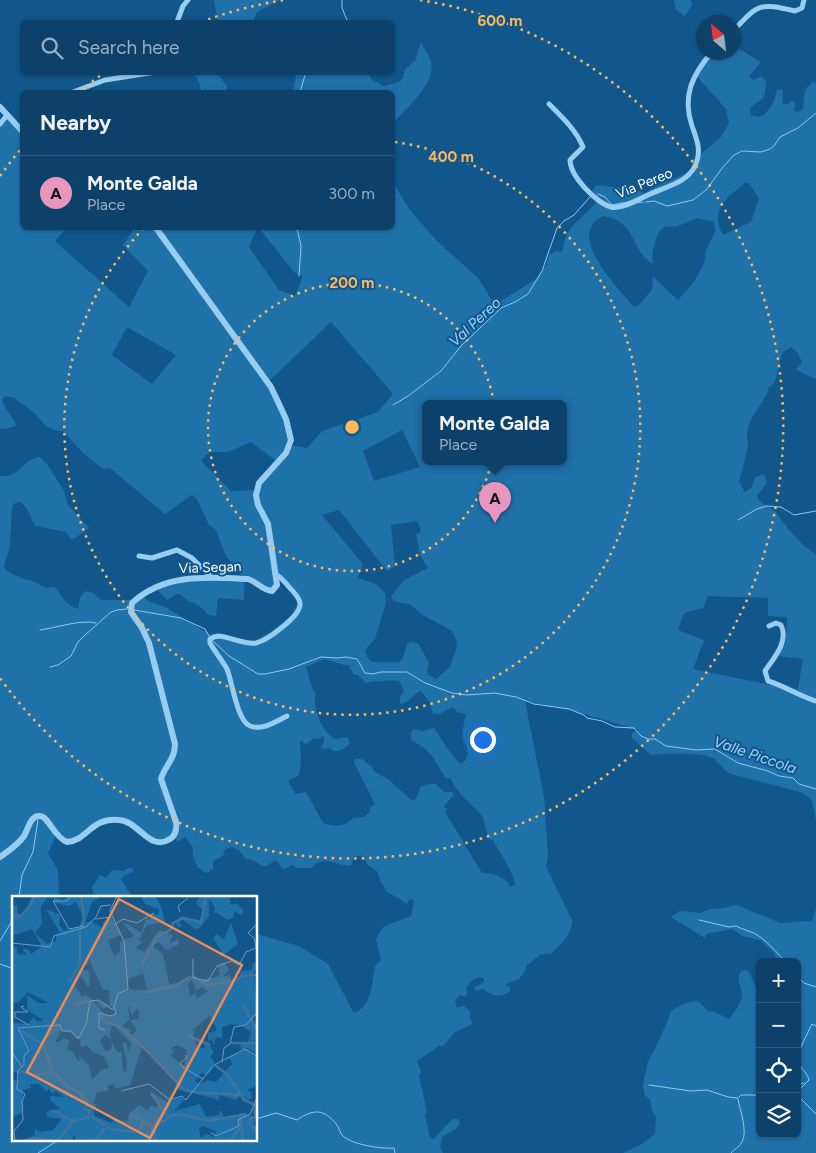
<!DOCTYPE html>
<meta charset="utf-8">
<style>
:root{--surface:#0d4169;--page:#1b4c71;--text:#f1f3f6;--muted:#9aafc0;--line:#2d5a7d;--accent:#e797bd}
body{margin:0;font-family:Figtree,sans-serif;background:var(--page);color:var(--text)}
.controls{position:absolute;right:15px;bottom:15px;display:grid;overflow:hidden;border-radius:8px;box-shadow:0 1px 4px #0004}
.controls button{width:45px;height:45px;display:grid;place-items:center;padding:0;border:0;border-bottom:1px solid var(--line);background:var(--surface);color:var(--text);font:25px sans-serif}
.compass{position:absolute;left:696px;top:15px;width:45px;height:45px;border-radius:50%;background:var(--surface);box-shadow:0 1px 4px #0004;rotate:332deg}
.you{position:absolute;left:482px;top:739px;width:18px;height:18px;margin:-12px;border:4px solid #fff;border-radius:50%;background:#1a73e8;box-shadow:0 0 0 8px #1a73e833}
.badge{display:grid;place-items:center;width:32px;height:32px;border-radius:50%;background:var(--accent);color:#111;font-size:16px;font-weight:700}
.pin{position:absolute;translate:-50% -41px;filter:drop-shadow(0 1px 2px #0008)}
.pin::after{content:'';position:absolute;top:26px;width:18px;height:15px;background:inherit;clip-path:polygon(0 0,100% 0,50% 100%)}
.popup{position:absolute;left:422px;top:400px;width:145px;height:65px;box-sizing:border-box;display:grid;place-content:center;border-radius:8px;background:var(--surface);filter:drop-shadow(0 1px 4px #0005);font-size:16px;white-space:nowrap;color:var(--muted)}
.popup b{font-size:19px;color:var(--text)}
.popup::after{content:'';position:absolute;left:50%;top:100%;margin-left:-10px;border:10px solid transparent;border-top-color:var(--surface)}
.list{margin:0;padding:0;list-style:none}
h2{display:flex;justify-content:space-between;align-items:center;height:65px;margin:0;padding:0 20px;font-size:21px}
h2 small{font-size:16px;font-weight:400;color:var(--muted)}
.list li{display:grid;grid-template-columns:32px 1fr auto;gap:15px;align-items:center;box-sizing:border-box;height:75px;padding:0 20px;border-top:1px solid var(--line)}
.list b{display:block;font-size:19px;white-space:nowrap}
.list p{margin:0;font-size:16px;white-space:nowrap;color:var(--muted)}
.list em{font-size:16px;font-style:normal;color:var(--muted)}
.icon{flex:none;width:28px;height:28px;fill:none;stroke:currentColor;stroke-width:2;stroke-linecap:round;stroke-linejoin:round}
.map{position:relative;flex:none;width:816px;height:1153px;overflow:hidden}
.search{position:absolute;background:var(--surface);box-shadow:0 1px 4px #0004;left:20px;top:20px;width:375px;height:55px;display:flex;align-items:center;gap:12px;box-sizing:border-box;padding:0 18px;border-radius:8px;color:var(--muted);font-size:19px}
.panel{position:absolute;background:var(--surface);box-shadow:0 1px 4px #0004;left:20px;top:90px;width:375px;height:140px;border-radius:8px}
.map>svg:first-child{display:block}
.green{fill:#1f71aa;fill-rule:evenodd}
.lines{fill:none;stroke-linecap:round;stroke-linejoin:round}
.stream{stroke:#8acaf5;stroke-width:1}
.minor{stroke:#98cdf2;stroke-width:5}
.tertiary{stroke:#98cdf2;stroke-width:6}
.ring{fill:none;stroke:#ffb959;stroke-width:2.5;stroke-dasharray:2.5 5}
.labels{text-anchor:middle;stroke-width:4;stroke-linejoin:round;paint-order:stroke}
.street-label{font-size:14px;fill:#fff;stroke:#11578c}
.water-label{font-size:15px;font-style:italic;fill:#a4d6f9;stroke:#11578c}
.inset-river{fill:none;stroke:#40749b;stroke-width:2.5}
.inset-road{fill:none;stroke:#709aba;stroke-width:1}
.view{fill:#ef8b55;fill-opacity:0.15;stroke:#ef8b55;stroke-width:2.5}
.inset-edge{fill:none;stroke:#fff;stroke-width:2.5}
.centre{fill:#ffb959;stroke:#11578c;stroke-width:2.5}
.ring-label{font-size:15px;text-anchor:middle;font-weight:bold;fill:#ffb959;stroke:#11578c;stroke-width:4;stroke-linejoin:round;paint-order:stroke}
</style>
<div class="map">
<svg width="816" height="1153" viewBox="0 0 816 1153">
<rect width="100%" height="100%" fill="#11578c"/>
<!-- green -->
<g class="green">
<polygon points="214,0 280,0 257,12 253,22 216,22 218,21"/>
<polygon points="674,0 691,0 692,5 685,16 676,10"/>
<path d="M421,42C424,48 429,55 431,62C437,82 405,110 393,123L392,92H292L296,78L294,73H369L372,80L384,86L399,82L403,78L405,69L415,61Z"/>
<path d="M734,46L761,62L749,76L751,79L754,80L761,76L766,81C765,101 765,96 750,108L751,115C766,123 775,101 777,90L781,89L783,92L782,103L786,105L792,101L795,103L794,111L797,112L803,109L805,90L813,82L816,83V379L796,370L802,362L798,353L791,347L782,353L775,382L768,388L767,394L751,419L747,432L748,446L739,482L745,492L751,488L755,477L764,474L767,483L757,496L759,501L775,511L789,530L805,547L816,554V820C812,804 816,800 800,792L731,774C722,770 720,762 711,757C702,753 662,754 651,755L632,738V733L639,730L570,710L525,701L544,797L548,855L546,867L572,920C572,936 560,944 550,955L548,953L540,955L527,965L524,973L519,979L508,983L506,986L510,987V991C501,998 493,997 483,989L476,991L474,988L484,982V979L481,977L474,979L466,987L467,995L463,996L459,995L455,1001L457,1008L464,1006L470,1011V1018L473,1024L455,1032L443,1046H439L417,1061L421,1072L419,1076L427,1112L425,1116L430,1137L433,1139C442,1132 445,1124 454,1119H458L460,1123L456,1129L443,1136L440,1147L443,1153H0V476C22,478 18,461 40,457L47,464L64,491L68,505L89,528L72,540L66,532L36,526C29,519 30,508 20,502L15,503L12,507L10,547L4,566L7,571L23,579L30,580L46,588L55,587C62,596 66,606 78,609L80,598L85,591L93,593L101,600H134L143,594L147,600L167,608L209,634L229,636L245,641H255L272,631L292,615L297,603L294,592L277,575L272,590L244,578V600L218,598L216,616L208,615C198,600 188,605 182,595L177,594L167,600L155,587L173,581L244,578L226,556L215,529L209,525L197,499L192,495L165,514L110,468L103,469L83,453L63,431C44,430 44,421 32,411C26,406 20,404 15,398L5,396L2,400C5,410 15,419 16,426L5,429L0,428V123L5,114L22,132V228H66L55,241L129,307L148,271L123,245L134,229L132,228H257L249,247L279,290L295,296L303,276L294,272L259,228H392L393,182L409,209L437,241L479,279L493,302L488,309L536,279L546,265L549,255L556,251L562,252C564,245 565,237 568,232C577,219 591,211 599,198L592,191L597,185L630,189L645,193L660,184L690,172L699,156L721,137L729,123L726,109L694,73L712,53L734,52ZM745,183H749L759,199L751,222L723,235C709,209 726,199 745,183ZM603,216C639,222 629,250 653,264C651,255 656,230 665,227C669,226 674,227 678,226C684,224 690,221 697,218L714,222L715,232L706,250L704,263L695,281L678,300L653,277L652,290L639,305L634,307C618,289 564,233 603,216ZM331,322L393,394L378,412L322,431L307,448L289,445L283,411L268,382ZM127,327L176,355L152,384L112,355ZM426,404H564V462H426ZM402,430L420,467L374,481L363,451ZM251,442L279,463L256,490L231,491L201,461L209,452H228ZM339,510L387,571L395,566L391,525L418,521L421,532L416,534L420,555L428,568L404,580L391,596L393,601L411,605L421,614L452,631L457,642L456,650L450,667L436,679L428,675L427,669L429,663L418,643L410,642L407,645L402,660L398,662H372L367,657L365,650L375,639L386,603L385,593L376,584L358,578L363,564L322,515ZM708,596L768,598V616L787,617L786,640L778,656L803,659L798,689L770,685L693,669L704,640L678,630L684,613L703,608ZM325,659L344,665H348L354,675H358L366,683C372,681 393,680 399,681L404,691L400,697V704C410,704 412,694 421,691L430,703L433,714H440L453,707L457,712L466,714L462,733L468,753L465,761L460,764L450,752L434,728L423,731L414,729L411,732V740L423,747L432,756L445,777L451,779C457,794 472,804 482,816C485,821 486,833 489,839L493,840C499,852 514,873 515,885L511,887C507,878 492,872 482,873L445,812L447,809L444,806L454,795L452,792H444L436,784H429L421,786L416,799L412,801L388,779L375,772L371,766L362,759H355L354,763L375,804L369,809L370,812L364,817L353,818C344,827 336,827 323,823L306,792L295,794L288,781L298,776C302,764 301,754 300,741L306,744L315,738L318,739L324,736V743L321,746L323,749L330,748L333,751C339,752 346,748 350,743L347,737L336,739C323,735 311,706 316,694L312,688L306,667ZM110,820L132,824L154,842L173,836L178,842L185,837L193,848C192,859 196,869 207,873L213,869V861L223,856L225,849L232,847L239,850L246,859L253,860L262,866H266L276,860L283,869L293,865L296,868H311C323,855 334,864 348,866L351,865L354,857L361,855L368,865L377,871L381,882L387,892L400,899L406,904L411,899L414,901L411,916L385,926L382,929L376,939L381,960L375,966C371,983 374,1001 357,1012H353L328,964L299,946L256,934V1139H14V897H59L58,871L48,853L56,836L74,842Z"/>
<polygon points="194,73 217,73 227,86 226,92 201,92 200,84"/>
<polygon points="129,868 132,868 134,871 124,876 121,879 132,897 94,897 92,887 100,875 106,878 112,870 123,871"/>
<path d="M737,905L780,923L812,921L816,908V1153H623L642,1144L655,1134L656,1117L652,1111L650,1099L645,1096L643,1085L648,1061L657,1045L672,1010L686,1003L698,1001L709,1012L713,1011L729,1019C734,1012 742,1003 742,994C742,985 735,981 741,971L746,970L750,974L755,986H760V1134H797V962H774L775,954L760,940L742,936L732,929L706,934L705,938L671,917L680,911L700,913L709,909L724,908Z"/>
</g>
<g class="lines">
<!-- stream -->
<g class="stream">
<polyline points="342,0 342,8 347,20 346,22"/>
<polyline points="300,92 306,72"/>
<polyline points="598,194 605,197 612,205 628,202"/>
<polyline points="646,202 654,201 667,206 693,200 706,190 723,167 734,155 742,151 761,152 770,149 774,146 780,137 798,128 816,113"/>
<polyline points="637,203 643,202"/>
<polyline points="297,228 301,246 299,276"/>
<polyline points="393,405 408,396 441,371 461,346 501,308 515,302 528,294 542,271 557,228 564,221 574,215 590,197"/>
<polyline points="738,520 757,509 767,506 781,507 794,515 816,511"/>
<polyline points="134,610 181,618 205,629 209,636"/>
<path d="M40,630C56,628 81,619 96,623"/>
<polyline points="213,641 229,656 258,674 265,674 289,669 321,657 337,658 346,657 357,659 365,673 373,674 381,672 407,672 425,683 452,693 466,695 495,693 516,697 534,704 569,709 584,715 587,718 602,721 615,727 634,728 641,736 648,739 655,739 666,746 696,750 715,749 738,763 768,771 779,776 793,778 799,784 816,789"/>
<polyline points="50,667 58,665 71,656 78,642 84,636 111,612 117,610 127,609"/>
<polyline points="19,897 22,875 33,852 38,820"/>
<path d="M699,920L729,927L736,926C743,930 752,931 759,936C769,943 777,953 786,962"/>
<polyline points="0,941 12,921 14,913"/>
<polyline points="0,964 14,969"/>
<polyline points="797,976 804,983 816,987"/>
<polyline points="797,1055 812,1024 816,1026"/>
<path d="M797,1059C799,1068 807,1071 809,1080L798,1091L800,1098L816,1114"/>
<polyline points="649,1085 691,1091 707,1090 728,1097 738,1098"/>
<polyline points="797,1085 804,1083"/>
<polyline points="739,1097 741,1095 760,1095"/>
<path d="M256,1119L276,1113L297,1120C313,1109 324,1108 337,1125C339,1128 340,1133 342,1135C351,1145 382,1149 394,1148L395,1153"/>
<polyline points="38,1153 60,1139"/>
<path d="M731,1153C734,1149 740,1147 742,1142C748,1132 740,1110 738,1099"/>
</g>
<!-- minor -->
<g class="minor">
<polyline points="177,22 183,6 188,0"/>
<path d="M734,30C759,3 760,3 795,11L802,8L804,0"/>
<polyline points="73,92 105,80 156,72"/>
<path d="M549,104C562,117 576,130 583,147L570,160C570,172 583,187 592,195C598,200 603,205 611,207C622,210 641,198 650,194C665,187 687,183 695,166C702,151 697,140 692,126C682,96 692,75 712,52"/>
<polyline points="0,124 7,115"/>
<polyline points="139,556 152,558 177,550 192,558 212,578"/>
<path d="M275,574C281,577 285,582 289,587C293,591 299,597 300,603C302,615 268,640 256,643C245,645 230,637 219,636L214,637L210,639V643C215,652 222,660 227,669C232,681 237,721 250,726C262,731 277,721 287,716"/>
<path d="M769,626L776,623L781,625C789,641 774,658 765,671L768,681C785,686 799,696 816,701"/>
</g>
<!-- tertiary -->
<g class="tertiary">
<polyline points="0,107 22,131"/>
<path d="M0,857C8,851 18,845 24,836C28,830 30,815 40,816C48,816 54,837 67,842C87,841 91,817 119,820C139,821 149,852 170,839C176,835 177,829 176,822L161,779C165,765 175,760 175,744L149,643L142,628L131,612L132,603C164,573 207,577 248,579C257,582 262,590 272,591L277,585L268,524L258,505L256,495L259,483L286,453L291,440L286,419L271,387L156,228"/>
</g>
</g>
<!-- distance rings -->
<g class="ring">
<circle cx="352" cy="427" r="144"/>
<path d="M395 142A288 288 0 1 1 143 229"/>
<path d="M0 176A432 432 0 0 1 21 149M80 91A432 432 0 0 1 104 73M201 22A432 432 0 0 1 284 0M420 0A432 432 0 1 1 0 678"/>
</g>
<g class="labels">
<!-- street labels -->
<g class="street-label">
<text transform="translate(644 183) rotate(-22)" y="5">Via Pereo</text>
<text transform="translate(210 567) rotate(-2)" y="5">Via Segan</text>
</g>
<!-- water labels -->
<g class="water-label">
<text transform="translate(475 322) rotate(-43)" y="5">Val Pereo</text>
<text transform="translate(755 755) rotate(19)" y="5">Valle Piccola</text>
</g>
</g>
<!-- overview -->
<g transform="translate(12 896)">
<rect width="245" height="245" fill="#11578c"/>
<path d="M20,0L35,2L29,11L30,28L23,37L35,48L44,45V38L48,37L34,13L48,19L47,29L52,35L69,31L71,19L64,6L57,10L43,7L40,0L50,4L57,0H90L80,6L73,27L80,25L90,32L91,26L99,21L109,39L96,44L102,60L108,56V46L122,40L112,28H116L129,37L134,23L138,24L140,17L146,19L147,13L133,8L129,0H143L149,10L153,26L135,29L127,44L131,46L124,52L132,56L147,34L161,39L158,47L167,43L166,49L154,54L147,46L140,50L151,58L157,88L172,86L182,79L189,84L205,81L208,78L206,70L213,67L217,74L211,81L217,79L219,84L228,80L229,75L240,74L241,67H245L242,76L245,118L241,122L245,130V144L242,146L245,147V158L235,152L229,154L228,146H236L239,136L229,130L219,128L210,131V142L204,141L202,150L200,143L196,145V137L205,134L198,119L180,135H184L181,139L186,152H193L191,146L198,149L202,157L198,160L202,166L200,174L194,179L190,176L183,185L187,188L196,184L204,186L220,168L218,162L214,164L218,160L235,153L245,160V190L235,194L239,196L240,202L235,204L241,209L229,199L224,204L207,199V204L165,193L164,186L130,151L118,189L104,193L101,188L96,190V195L85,196L81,208H87L82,211L83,220L100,227L102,222L115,226L117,218L127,209L135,214L141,208L142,212L146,210V205L136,194L155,206L171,201L172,204L162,215L188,208L194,221L207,219L209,213L211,221L216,223L229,217L243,221L240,212L245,209L242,229H245V245H65L62,239L59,245H8L23,239V233L28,236L41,234L50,223L35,221V215L49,213L39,205L38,200L53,201L43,195L40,198L37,193L34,195L27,188L17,189L20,192L11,194L10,217L0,221V183L6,186L7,181L6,177L0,175V127L16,128L22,121L25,126L31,124L15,114V99L26,107H37L16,96L7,106L0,107V50L5,52V58L15,59L10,53H16L19,58L30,51L20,33L0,40V10L5,9L6,18L12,17ZM77,63L91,94H97L98,109L84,104L85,107L91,113L98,110L103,112L102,119H93L81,104L73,99L70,101L63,90L69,80L75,90H78L77,75L68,73L72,67L76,69ZM131,78L135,94L115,93L117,82ZM180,84L184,95L189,91L196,95L185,102L183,97L178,100L176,88ZM115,106L120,120L124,113L128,115L126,123L118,124L125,134L118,140L119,133L110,131L118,123ZM100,128L120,148L116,155L114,147H110L115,165L114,177L110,173V156H105L100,146L99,154L93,155L88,145L93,139L100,143L98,139ZM49,134L61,138L68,144L69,151L75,149L80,156L93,161L97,172L89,174L80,184L77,169L66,159L69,165H66L61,156L55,153L58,144L52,143L43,147ZM166,149L175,154L172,170L158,159L162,156L159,152ZM190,230L204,235L202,241L194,238L189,242L187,234ZM188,0L217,1L219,9L225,7L232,16L228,19L223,15L221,22L215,24L204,16L202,18L203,11L197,4V20L188,32L183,33L170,23L167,27L172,30L165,31L164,24L169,21L188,25L191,14L184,7ZM219,27L226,48L209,61V54L201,43L204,38L212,43Z" fill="#1f71aa" fill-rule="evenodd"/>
<path class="inset-river" d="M69,0L72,23L69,30M0,21L9,20L20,7L21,0M130,69L145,41L158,34L161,27L171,22L189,26L194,0M188,85L195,89L211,87L226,84L229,80L245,79M57,86L68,68V34M134,96L163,90L179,80M62,108L77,105M231,108L245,135M89,120L93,126L107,130L135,155L172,194L180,196M9,135L32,149L39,173L54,190L67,196L75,207L73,213L77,214V220M176,140L198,149M30,146L47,130M219,147H245M203,169L216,179L232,204L245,210M9,175L22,180L40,175M181,196L228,199M139,197L156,222M40,214L60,225M118,218L141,230M228,219L231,245M79,220L99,233L122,236L128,234L130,227M239,221L238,228L245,236M239,222L244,221L242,214L245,211M13,245L25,242L40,245M41,245L48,242L61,225L77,221M83,245L93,232M144,245L140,232L147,222L151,226L159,219H172L196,225L234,218M218,245L231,228"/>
<path class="inset-road" d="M60,0L55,5H41L57,33L72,30M168,16L166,10L176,2M83,23L99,21M102,29L111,23L125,27L142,17M0,47L38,51L42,40L74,31L84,21L89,10L99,9M244,51L242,42L236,37L245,28M181,63V82L196,85L205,70L220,65L227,69L234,56L244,52M12,110L9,111L16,116H3V121L17,129M93,134L87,132V117L98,120L104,118L103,112M0,156L10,171M173,159L175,161L168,167L172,172L191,183M210,166L212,152L218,148L222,131L234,129L245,117M109,195L137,188L158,204L170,200L174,204L202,169L233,153L245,160M199,237L204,240L227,230L226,224L238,218L245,202M3,245L2,235L11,224L10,206L13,198L5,193L6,175L12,169V159L17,155L6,132L48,129L50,135H59L66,143L74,129L78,105L87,104L101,114L106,98L116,93L112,45L98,15L105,0"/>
<path class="view" d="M107,3L230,69L138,242L15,176Z"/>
<rect width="245" height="245" class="inset-edge"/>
</g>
<circle cx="352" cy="427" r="8" class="centre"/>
<g class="ring-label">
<text x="500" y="26">600 m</text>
<text x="451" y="162">400 m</text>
<text x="352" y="288">200 m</text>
</g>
</svg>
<div class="controls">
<button>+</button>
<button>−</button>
<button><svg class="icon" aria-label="locate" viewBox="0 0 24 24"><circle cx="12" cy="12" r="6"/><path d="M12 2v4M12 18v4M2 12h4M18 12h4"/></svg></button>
<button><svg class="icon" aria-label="layers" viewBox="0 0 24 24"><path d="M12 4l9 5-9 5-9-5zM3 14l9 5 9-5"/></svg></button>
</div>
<svg class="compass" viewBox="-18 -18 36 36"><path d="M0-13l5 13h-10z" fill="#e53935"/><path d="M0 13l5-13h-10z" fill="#9aafc0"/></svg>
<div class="you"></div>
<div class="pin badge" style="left:495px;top:523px">A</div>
<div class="popup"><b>Monte Galda</b>Place</div>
<div class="search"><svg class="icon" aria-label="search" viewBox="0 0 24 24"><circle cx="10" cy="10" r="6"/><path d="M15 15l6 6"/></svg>Search here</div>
<section class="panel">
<h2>Nearby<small></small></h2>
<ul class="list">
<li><span class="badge">A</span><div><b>Monte Galda</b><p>Place</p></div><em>300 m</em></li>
</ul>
</section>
</div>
